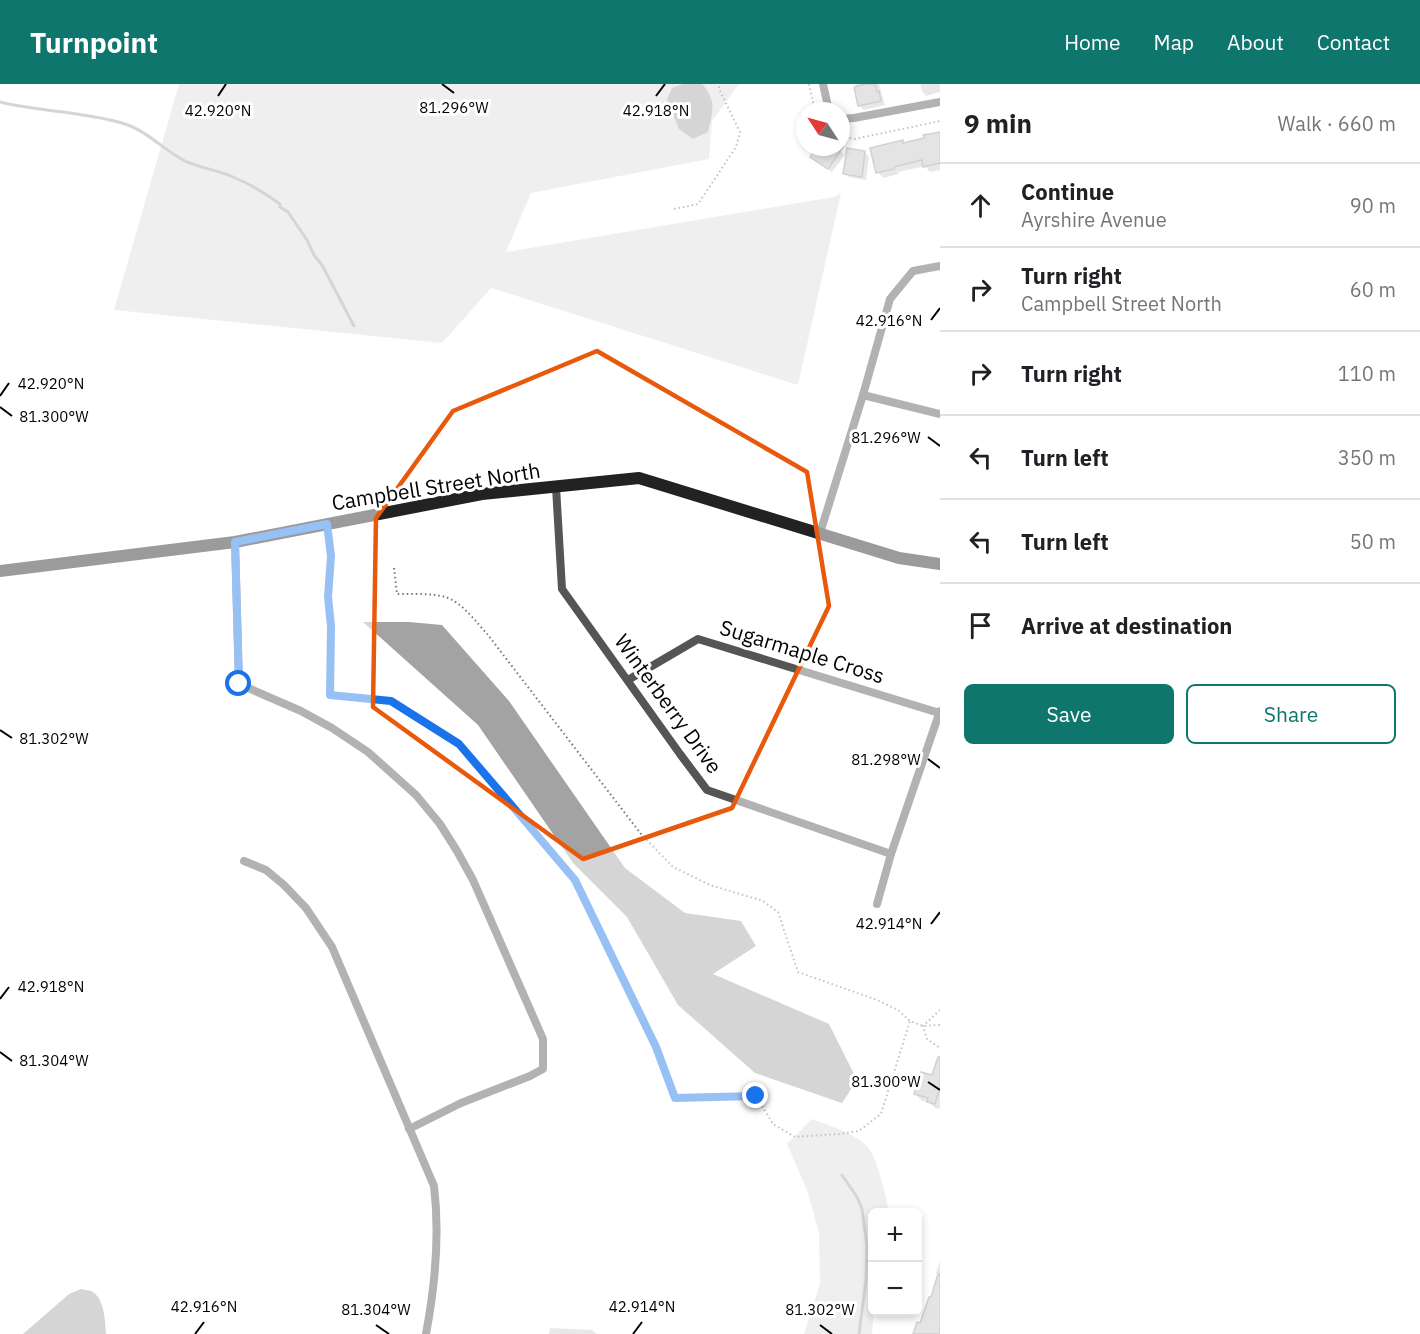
<!DOCTYPE html>
<meta charset="utf-8">
<style>
:root{--surface:#fff;--page:#f6f6f6;--text:#202124;--muted:#757577;--line:#e0e0e0;--accent:#0f766e}
body{margin:0;font-family:"IBM Plex Sans",sans-serif;background:var(--page);color:var(--text)}
.controls{position:absolute;right:18px;bottom:18px;display:grid;overflow:hidden;border-radius:9px;box-shadow:0 3px 9px #0003}
.controls button{width:54px;height:54px;display:grid;place-items:center;padding:0;border:0;border-bottom:2px solid var(--line);background:var(--surface);color:var(--text);font:30px sans-serif}
.compass{position:absolute;left:796px;top:18px;width:54px;height:54px;border-radius:50%;background:var(--surface);box-shadow:0 3px 9px #0003;rotate:306deg}
.stop{position:absolute;width:18px;height:18px;margin:-14px;border:4px solid #1a73e8;border-radius:50%;background:#fff}
.stop.end{background:#1a73e8;border-color:#fff;box-shadow:0 2px 6px #0008}
.list{margin:0;padding:0;list-style:none}
h2{display:flex;justify-content:space-between;align-items:center;height:78px;margin:0;padding:0 24px;font-size:26px}
h2 small{font-size:20px;font-weight:400;color:var(--muted)}
.list li{display:grid;grid-template-columns:39px 1fr auto;gap:18px;align-items:center;box-sizing:border-box;height:84px;padding:0 24px;border-top:2px solid var(--line)}
.list b{display:block;font-size:22px;white-space:nowrap}
.list p{margin:0;font-size:20px;white-space:nowrap;color:var(--muted)}
.list em{font-size:20px;font-style:normal;color:var(--muted)}
.actions{display:flex;gap:12px;padding:18px 24px}
.actions a{flex:1;padding:14px 0;border:2px solid var(--accent);border-radius:9px;text-align:center;font-size:21px;color:var(--accent)}
.actions .main{background:var(--accent);color:#fff}
.icon{flex:none;width:33px;height:33px;fill:none;stroke:currentColor;stroke-width:2;stroke-linecap:round;stroke-linejoin:round}
.map{position:relative;flex:none;width:940px;height:1250px;overflow:hidden}
header{display:flex;align-items:center;gap:36px;box-sizing:border-box;height:84px;padding:0 30px;background:var(--accent);color:#fff}
header strong{font-size:28px}
nav{display:flex;gap:33px;margin-inline-start:auto;font-size:21px}
main{display:flex}
aside{flex:1;background:var(--surface)}
.map>svg:first-child{display:block}
.green{fill:#dcdcdc}
.water{fill:#a3a3a3}
.shadow{fill:#0003}
.lines{fill:none;stroke-linecap:round;stroke-linejoin:round}
.stream{stroke:#a3a3a3;stroke-width:3}
.building{fill:#c4c4c4;stroke:#999;stroke-width:1.5}
.path{stroke:#777;stroke-width:2;stroke-dasharray:1.5 3;stroke-linecap:butt}
.street{stroke:#555;stroke-width:8}
.secondary{stroke:#222;stroke-width:12}
.route{stroke:#1a73e8;stroke-width:8}
.marked{fill:none;stroke:#e8590c;stroke-width:4.5;stroke-linejoin:round}
.ticks{fill:none;stroke:#000;stroke-width:2}
.labels{text-anchor:middle;stroke-width:6;stroke-linejoin:round;paint-order:stroke}
.street-label{font-size:21px;fill:#000;stroke:#fff}
.ticks-label{font-size:15px;text-anchor:middle;fill:#000;stroke:#fff;stroke-width:6;stroke-linejoin:round;paint-order:stroke}
</style>
<header>
<strong>Turnpoint</strong>
<nav><a>Home</a><a>Map</a><a>About</a><a>Contact</a></nav>
</header>
<main>
<div class="map">
<svg width="940" height="1250" viewBox="0 0 940 1250">
<rect width="100%" height="100%" fill="#fff"/>
<!-- green -->
<g class="green">
<polygon points="179,0 739,0 712,37 709,75 531,109 506,168 834,113 841,109 798,301 491,204 442,259 114,226"/>
<path d="M812,1035C830,1042 852,1048 867,1062C877,1072 886,1113 889,1128H872V1228H874L872,1250H804L820,1200L819,1149L808,1109L787,1060Z"/>
</g>
<!-- water -->
<g class="water">
<path d="M683,0H702C717,17 713,27 708,48L693,55L679,45L667,15L672,4Z"/>
<polygon points="363,538 409,538 442,541 509,617 625,784 685,829 741,837 756,862 713,890 829,940 857,996 842,1019 755,989 678,921 627,833 573,779 478,641"/>
<path d="M81,1205C84,1206 88,1206 91,1207C105,1214 105,1237 106,1250H23L69,1210Z"/>
</g>
<!-- shadow -->
<g class="shadow">
<polygon points="855,0 879,0 885,21 864,26 860,22"/>
<polygon points="920,0 940,0 940,8 926,12 922,7"/>
<polygon points="940,49 940,86 930,88 925,82 898,88 899,90 883,94 878,88 902,58 904,60"/>
<polygon points="819,63 836,63 845,71 832,88 812,73"/>
<polygon points="865,68 869,73 866,96 849,93 845,89"/>
<polygon points="940,980 940,1025 935,1024 930,1019 922,1017 915,1010 933,993"/>
<polygon points="940,1177 940,1250 915,1250 921,1241 932,1215 939,1192 936,1189"/>
<polygon points="550,1244 592,1246 597,1250 549,1250"/>
</g>
<g class="lines">
<!-- stream -->
<g class="stream">
<path d="M0,18C40,28 82,27 122,39C147,46 163,66 185,77C200,84 217,86 233,93C250,100 265,109 280,120V123L288,128L307,156L314,171L322,181L354,242"/>
<polyline points="842,1091 857,1113 862,1125 867,1162 866,1196 859,1250"/>
</g>
</g>
<!-- building -->
<g class="building">
<polygon points="866,0 875,0 877,8 879,7 881,17 858,22 854,3"/>
<polygon points="940,48 940,79 923,83 922,76 894,83 894,85 876,89 870,64 903,56 903,59 924,54 923,51"/>
<polygon points="817,63 843,63 828,85 810,73"/>
<polygon points="847,64 865,67 862,93 843,90"/>
<polygon points="938,973 940,973 940,1003 935,1020 927,1018 928,1014 914,1010 921,988 932,991"/>
<polygon points="938,1190 940,1190 940,1250 913,1250 917,1238 920,1239 929,1213 931,1213"/>
</g>
<g class="lines">
<!-- path -->
<g class="path">
<polyline points="809,0 815,27"/>
<polyline points="841,52 855,55 940,37"/>
<polyline points="674,125 698,120 736,63 740,48 719,5 719,0"/>
<polyline points="329,450 331,472 328,513 331,541 330,611 391,617 459,660 519,730 575,796 655,963 675,1014 756,1012 773,1040 795,1053 839,1050 859,1047 881,1030 910,937"/>
<path d="M394,484L397,510C410,510 433,509 445,513C461,517 477,539 488,551L641,750L673,783L710,801L763,817L778,828L798,888L877,916L898,926L910,937L923,942L940,941"/>
<polyline points="940,926 923,942 927,955 940,964"/>
</g>
<!-- street -->
<g class="street">
<polyline points="823,0 829,27"/>
<polyline points="841,35 854,34 940,18"/>
<polyline points="863,311 940,330"/>
<polyline points="556,403 562,505 680,670 707,706 891,770 940,627"/>
<polyline points="820,449 863,311 890,215 913,187 940,182"/>
<polyline points="235,458 239,600 301,627 332,644 368,668 416,711 440,740 457,767 473,796 543,955 543,985 530,992 461,1019 409,1045"/>
<polyline points="628,596 698,555 939,629"/>
<path d="M244,777L266,786L284,801L306,824L332,863L434,1102C440,1151 435,1202 426,1250"/>
<polyline points="877,820 891,770"/>
</g>
<!-- secondary -->
<polyline class="secondary" points="0,487 235,458 482,410 639,394 899,474 940,480"/>
</g>
<g class="lines">
<!-- route -->
<polyline class="route" points="239,600 235,458 327,440 331,472 328,513 331,542 330,611 391,617 459,660 519,730 575,796 656,963 675,1014 756,1012"/>
</g>
<!-- marked area -->
<path d="M0 0H940V1250H0ZM597,267L807,388L829,522L732,724L583,775L373,623L376,434L453,327Z" fill="#fff" fill-opacity=".55" fill-rule="evenodd"/>
<path class="marked" d="M597,267L807,388L829,522L732,724L583,775L373,623L376,434L453,327Z"/>
<!-- ticks -->
<path class="ticks" d="M442,0L454,9M218,12L226,0M656,12L665,0M931,236L940,224M0,312L9,299M0,323L12,332M928,353L940,362M0,646L12,654M928,675L940,684M931,840L940,828M0,915L9,903M0,968L12,977M928,998L940,1006M376,1241L389,1250M820,1241L832,1250M195,1250L204,1238M633,1250L642,1238"/>
<g class="labels">
<!-- street labels -->
<g class="street-label">
<text transform="translate(436 403) rotate(-9)" y="7">Campbell Street North</text>
<text transform="translate(802 568) rotate(17)" y="7">Sugarmaple Cross</text>
<text transform="translate(668 620) rotate(54)" y="7">Winterberry Drive</text>
</g>
</g>
<g class="ticks-label">
<text x="454" y="29">81.296°W</text>
<text x="218" y="32">42.920°N</text>
<text x="656" y="32">42.918°N</text>
<text x="889" y="242">42.916°N</text>
<text x="51" y="305">42.920°N</text>
<text x="54" y="338">81.300°W</text>
<text x="886" y="359">81.296°W</text>
<text x="54" y="660">81.302°W</text>
<text x="886" y="681">81.298°W</text>
<text x="889" y="845">42.914°N</text>
<text x="51" y="908">42.918°N</text>
<text x="54" y="982">81.304°W</text>
<text x="886" y="1003">81.300°W</text>
<text x="204" y="1228">42.916°N</text>
<text x="642" y="1228">42.914°N</text>
<text x="376" y="1231">81.304°W</text>
<text x="820" y="1231">81.302°W</text>
</g>
</svg>
<div class="controls">
<button>+</button>
<button>−</button>
</div>
<svg class="compass" viewBox="-18 -18 36 36"><path d="M0-13l5 13h-10z" fill="#e53935"/><path d="M0 13l5-13h-10z" fill="#757577"/></svg>
<div class="stop" style="left:239px;top:600px"></div>
<div class="stop end" style="left:756px;top:1012px"></div>
</div>
<aside>
<h2>9 min<small>Walk · 660 m</small></h2>
<ul class="list">
<li><svg class="icon" aria-label="ahead" viewBox="0 0 24 24"><path d="M12 20V5M6 11l6-6 6 6"/></svg><div><b>Continue</b><p>Ayrshire Avenue</p></div><em>90 m</em></li>
<li><svg class="icon" aria-label="right" viewBox="0 0 24 24"><path d="M7 20v-9h11M14 6l5 5-5 5"/></svg><div><b>Turn right</b><p>Campbell Street North</p></div><em>60 m</em></li>
<li><svg class="icon" aria-label="right" viewBox="0 0 24 24"><path d="M7 20v-9h11M14 6l5 5-5 5"/></svg><div><b>Turn right</b></div><em>110 m</em></li>
<li><svg class="icon" aria-label="left" viewBox="0 0 24 24"><path d="M17 20v-9H6M10 6l-5 5 5 5"/></svg><div><b>Turn left</b></div><em>350 m</em></li>
<li><svg class="icon" aria-label="left" viewBox="0 0 24 24"><path d="M17 20v-9H6M10 6l-5 5 5 5"/></svg><div><b>Turn left</b></div><em>50 m</em></li>
<li><svg class="icon" aria-label="arrive" viewBox="0 0 24 24"><path d="M6 21V4h12l-3 4 3 4H6"/></svg><div><b>Arrive at destination</b></div></li>
</ul>
<div class="actions"><a class="main">Save</a><a>Share</a></div>
</aside>
</main>
